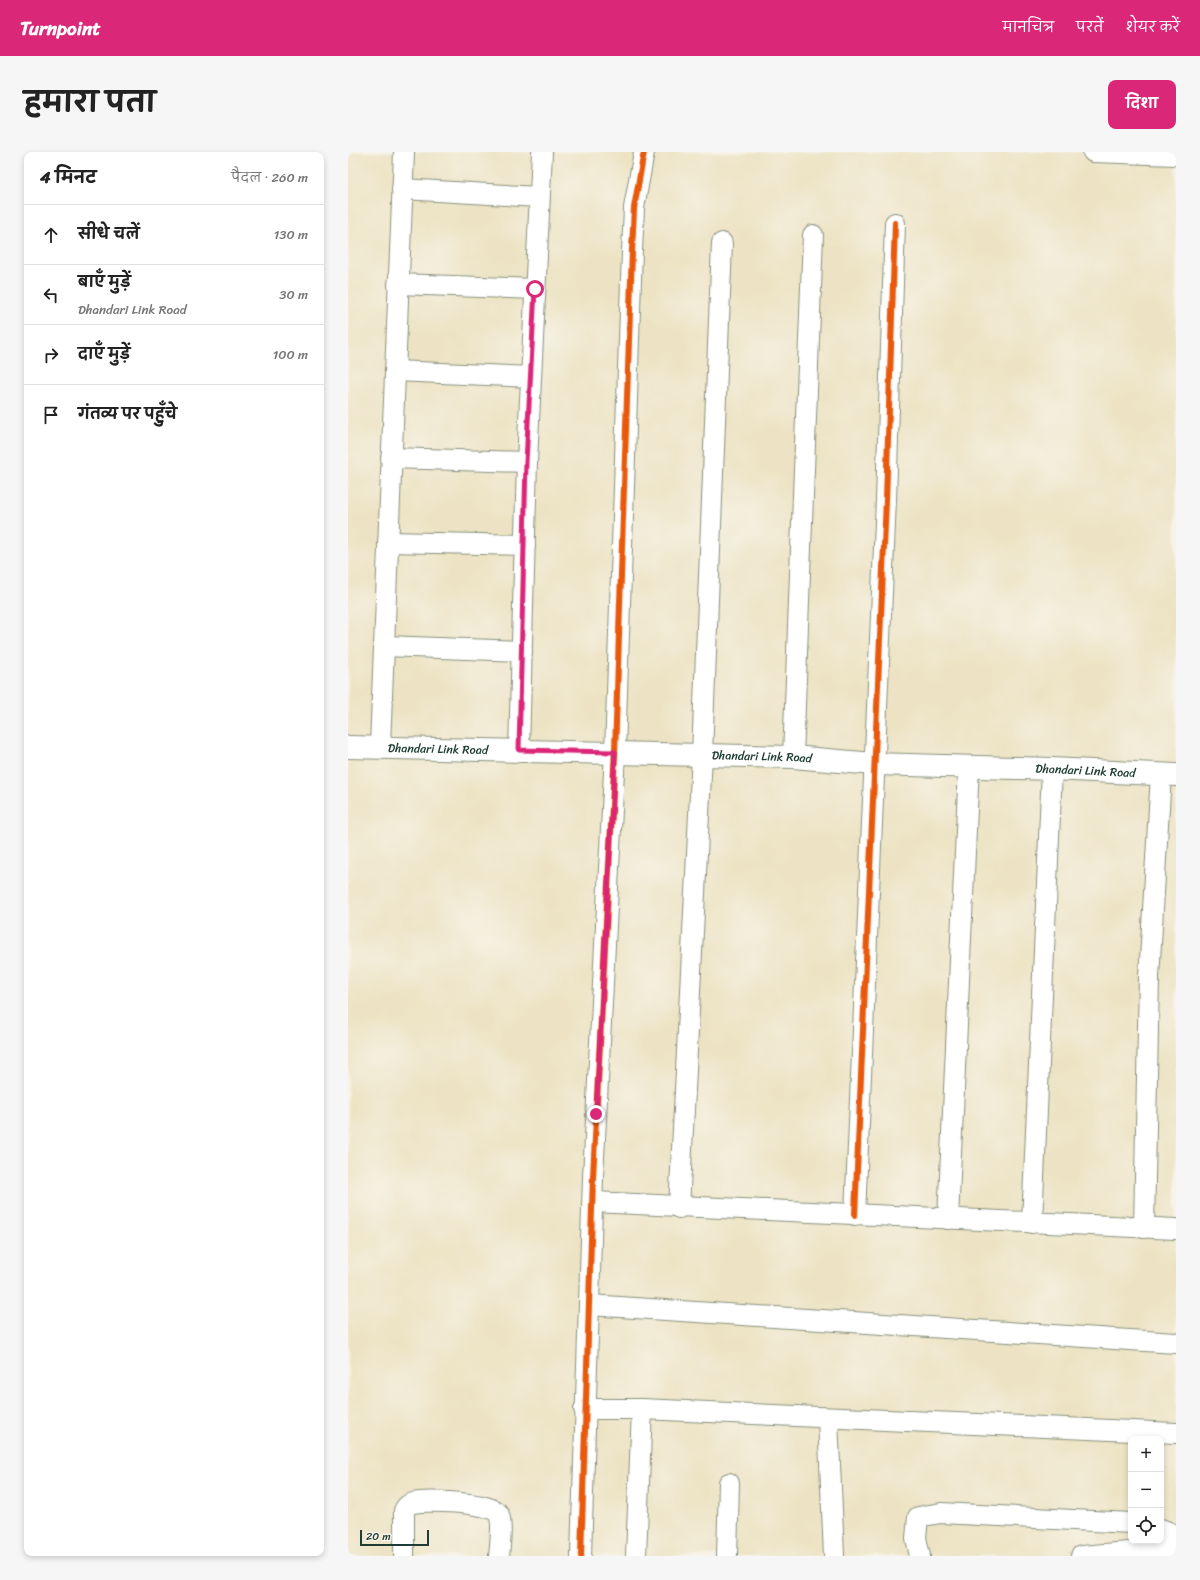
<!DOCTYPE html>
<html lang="hi">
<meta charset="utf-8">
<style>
:root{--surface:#fff;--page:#f6f6f6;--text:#222;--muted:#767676;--line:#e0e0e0;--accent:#db2777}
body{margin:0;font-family:Sriracha,"Playpen Sans Deva",sans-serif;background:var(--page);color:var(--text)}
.controls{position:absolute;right:12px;bottom:12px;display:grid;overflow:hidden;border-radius:8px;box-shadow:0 2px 6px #0003}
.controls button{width:36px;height:36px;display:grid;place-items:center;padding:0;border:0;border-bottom:1px solid var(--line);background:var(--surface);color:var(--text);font:20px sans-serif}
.scale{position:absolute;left:12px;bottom:10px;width:69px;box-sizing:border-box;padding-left:4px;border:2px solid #1f3d34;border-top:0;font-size:11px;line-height:14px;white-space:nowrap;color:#1f3d34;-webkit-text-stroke:3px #f7f3e8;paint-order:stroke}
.stop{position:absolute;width:12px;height:12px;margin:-9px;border:3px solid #db2777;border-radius:50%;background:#fff}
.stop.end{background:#db2777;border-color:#fff;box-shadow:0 1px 4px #0008}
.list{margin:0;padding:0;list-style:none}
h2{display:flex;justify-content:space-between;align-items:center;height:52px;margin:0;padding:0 16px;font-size:17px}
h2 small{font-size:13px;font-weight:400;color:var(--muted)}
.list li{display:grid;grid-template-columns:26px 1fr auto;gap:12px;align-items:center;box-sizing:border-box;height:60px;padding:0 16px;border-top:1px solid var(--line)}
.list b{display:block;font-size:15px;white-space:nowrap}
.list p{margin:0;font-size:13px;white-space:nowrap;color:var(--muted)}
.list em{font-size:13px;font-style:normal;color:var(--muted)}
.icon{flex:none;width:22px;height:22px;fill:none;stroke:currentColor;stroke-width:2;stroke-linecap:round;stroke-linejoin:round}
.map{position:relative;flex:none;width:828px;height:1404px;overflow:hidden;border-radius:8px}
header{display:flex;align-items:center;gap:24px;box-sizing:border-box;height:56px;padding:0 20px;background:var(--accent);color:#fff}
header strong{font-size:19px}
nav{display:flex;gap:22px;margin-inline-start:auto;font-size:14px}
.intro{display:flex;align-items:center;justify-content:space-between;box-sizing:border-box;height:96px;padding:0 24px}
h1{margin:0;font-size:28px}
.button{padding:10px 18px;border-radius:8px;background:var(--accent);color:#fff;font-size:14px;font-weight:700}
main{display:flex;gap:24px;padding:0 24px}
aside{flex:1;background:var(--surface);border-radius:8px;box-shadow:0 2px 6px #0003}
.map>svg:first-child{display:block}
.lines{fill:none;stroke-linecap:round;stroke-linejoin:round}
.minor-casing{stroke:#86907c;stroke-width:22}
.tertiary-casing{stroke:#86907c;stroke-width:24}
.minor{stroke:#fff;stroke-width:20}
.tertiary{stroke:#fff;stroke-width:22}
.cycleway-casing{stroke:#f7f3e8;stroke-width:8}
.cycleway{stroke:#e8590c;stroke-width:6}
.route{stroke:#db2777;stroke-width:5}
.labels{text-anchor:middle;stroke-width:3;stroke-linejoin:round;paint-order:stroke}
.street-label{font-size:12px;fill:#1f3d34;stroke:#f7f3e8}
</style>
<header>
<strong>Turnpoint</strong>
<nav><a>मानचित्र</a><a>परतें</a><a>शेयर करें</a></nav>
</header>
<div class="intro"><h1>हमारा पता</h1><a class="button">दिशा</a></div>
<main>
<aside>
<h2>4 मिनट<small>पैदल · 260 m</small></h2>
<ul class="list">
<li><svg class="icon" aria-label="ahead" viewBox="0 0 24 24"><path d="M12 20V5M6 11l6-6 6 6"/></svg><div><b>सीधे चलें</b></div><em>130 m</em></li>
<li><svg class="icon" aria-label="left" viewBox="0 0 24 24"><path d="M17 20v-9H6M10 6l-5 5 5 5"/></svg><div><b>बाएँ मुड़ें</b><p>Dhandari Link Road</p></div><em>30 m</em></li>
<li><svg class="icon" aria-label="right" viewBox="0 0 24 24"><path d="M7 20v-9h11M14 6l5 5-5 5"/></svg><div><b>दाएँ मुड़ें</b></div><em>100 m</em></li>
<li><svg class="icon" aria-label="arrive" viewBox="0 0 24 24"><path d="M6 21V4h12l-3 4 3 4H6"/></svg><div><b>गंतव्य पर पहुँचे</b></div></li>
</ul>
</aside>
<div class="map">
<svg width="828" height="1404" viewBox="0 0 828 1404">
<rect width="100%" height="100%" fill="#f7f3e8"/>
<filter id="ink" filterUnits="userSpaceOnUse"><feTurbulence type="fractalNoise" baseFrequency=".025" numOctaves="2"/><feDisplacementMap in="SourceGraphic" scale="8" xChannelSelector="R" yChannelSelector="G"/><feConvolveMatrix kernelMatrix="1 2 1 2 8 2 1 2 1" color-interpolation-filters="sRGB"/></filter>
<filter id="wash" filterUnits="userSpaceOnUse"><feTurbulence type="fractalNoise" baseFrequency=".012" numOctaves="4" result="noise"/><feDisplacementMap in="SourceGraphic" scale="16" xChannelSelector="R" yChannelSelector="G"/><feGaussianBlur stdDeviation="0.9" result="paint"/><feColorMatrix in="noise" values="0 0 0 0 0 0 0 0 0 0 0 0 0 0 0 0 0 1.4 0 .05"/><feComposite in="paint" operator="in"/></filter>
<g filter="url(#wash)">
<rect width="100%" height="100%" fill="#ede3c4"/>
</g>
<g filter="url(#ink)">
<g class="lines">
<!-- minor casing -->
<g class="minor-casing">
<g id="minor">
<polyline points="745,0 828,3"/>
<polyline points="54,37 191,45"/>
<polyline points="50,132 187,137"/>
<polyline points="47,219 183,225"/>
<polyline points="43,306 179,310"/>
<polyline points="40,390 177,393"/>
<polyline points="36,494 174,499"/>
<polyline points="32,594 56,0"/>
<polyline points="171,598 179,310 194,0"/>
<polyline points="445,605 465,83"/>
<polyline points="245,1050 828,1077"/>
<polyline points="331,1056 354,603 374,91"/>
<polyline points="507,1063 538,348 547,71"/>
<polyline points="600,1067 621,614"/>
<polyline points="684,1071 704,617"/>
<polyline points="796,1076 801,825 813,622"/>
<polyline points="241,1153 828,1191"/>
<polyline points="236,1257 294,1257 828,1281"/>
<polyline points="480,1266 486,1404"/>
<polyline points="813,1377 828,1383"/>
<path d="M56,1404V1359C57,1356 58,1354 62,1352C74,1347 142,1350 150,1361C155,1368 152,1394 151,1404"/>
<polyline points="233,1404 245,1025 267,600 284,99 286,56 296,0"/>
<polyline points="288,1404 294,1257"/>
<polyline points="379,1404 381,1331"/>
<polyline points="572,1404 568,1386 570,1365 593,1361 783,1371"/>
<polyline points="733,1404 828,1396"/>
</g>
</g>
<!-- tertiary casing -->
<g class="tertiary-casing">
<g id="tertiary">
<path id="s1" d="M0,595L445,605L526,612L704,617L828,623"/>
</g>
</g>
<!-- minor -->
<use href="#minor" class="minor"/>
<!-- tertiary -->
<use href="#tertiary" class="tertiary"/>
<!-- cycleway casing -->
<g class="cycleway-casing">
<g id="cycleway">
<polyline points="507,1063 538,348 547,71"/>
<polyline points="233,1404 245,1025 267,600 284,99 286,56 296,0"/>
</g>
</g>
<!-- cycleway -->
<use href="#cycleway" class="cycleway"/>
</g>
</g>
<g class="lines" filter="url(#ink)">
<!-- route -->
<polyline class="route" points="187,137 178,310 171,598 267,600 248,962"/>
</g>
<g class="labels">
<!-- street labels -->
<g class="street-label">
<text dy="4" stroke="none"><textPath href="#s1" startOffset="90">Dhandari Link Road</textPath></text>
<text dy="4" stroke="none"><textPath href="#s1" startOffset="414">Dhandari Link Road</textPath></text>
<text dy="4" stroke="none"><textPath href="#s1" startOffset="738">Dhandari Link Road</textPath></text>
</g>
</g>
</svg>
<div class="controls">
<button>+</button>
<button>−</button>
<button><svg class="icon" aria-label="locate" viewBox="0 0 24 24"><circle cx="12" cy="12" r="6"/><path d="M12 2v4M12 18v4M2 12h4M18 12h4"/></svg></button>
</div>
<div class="scale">20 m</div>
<div class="stop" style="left:187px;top:137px"></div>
<div class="stop end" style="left:248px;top:962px"></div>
</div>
</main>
